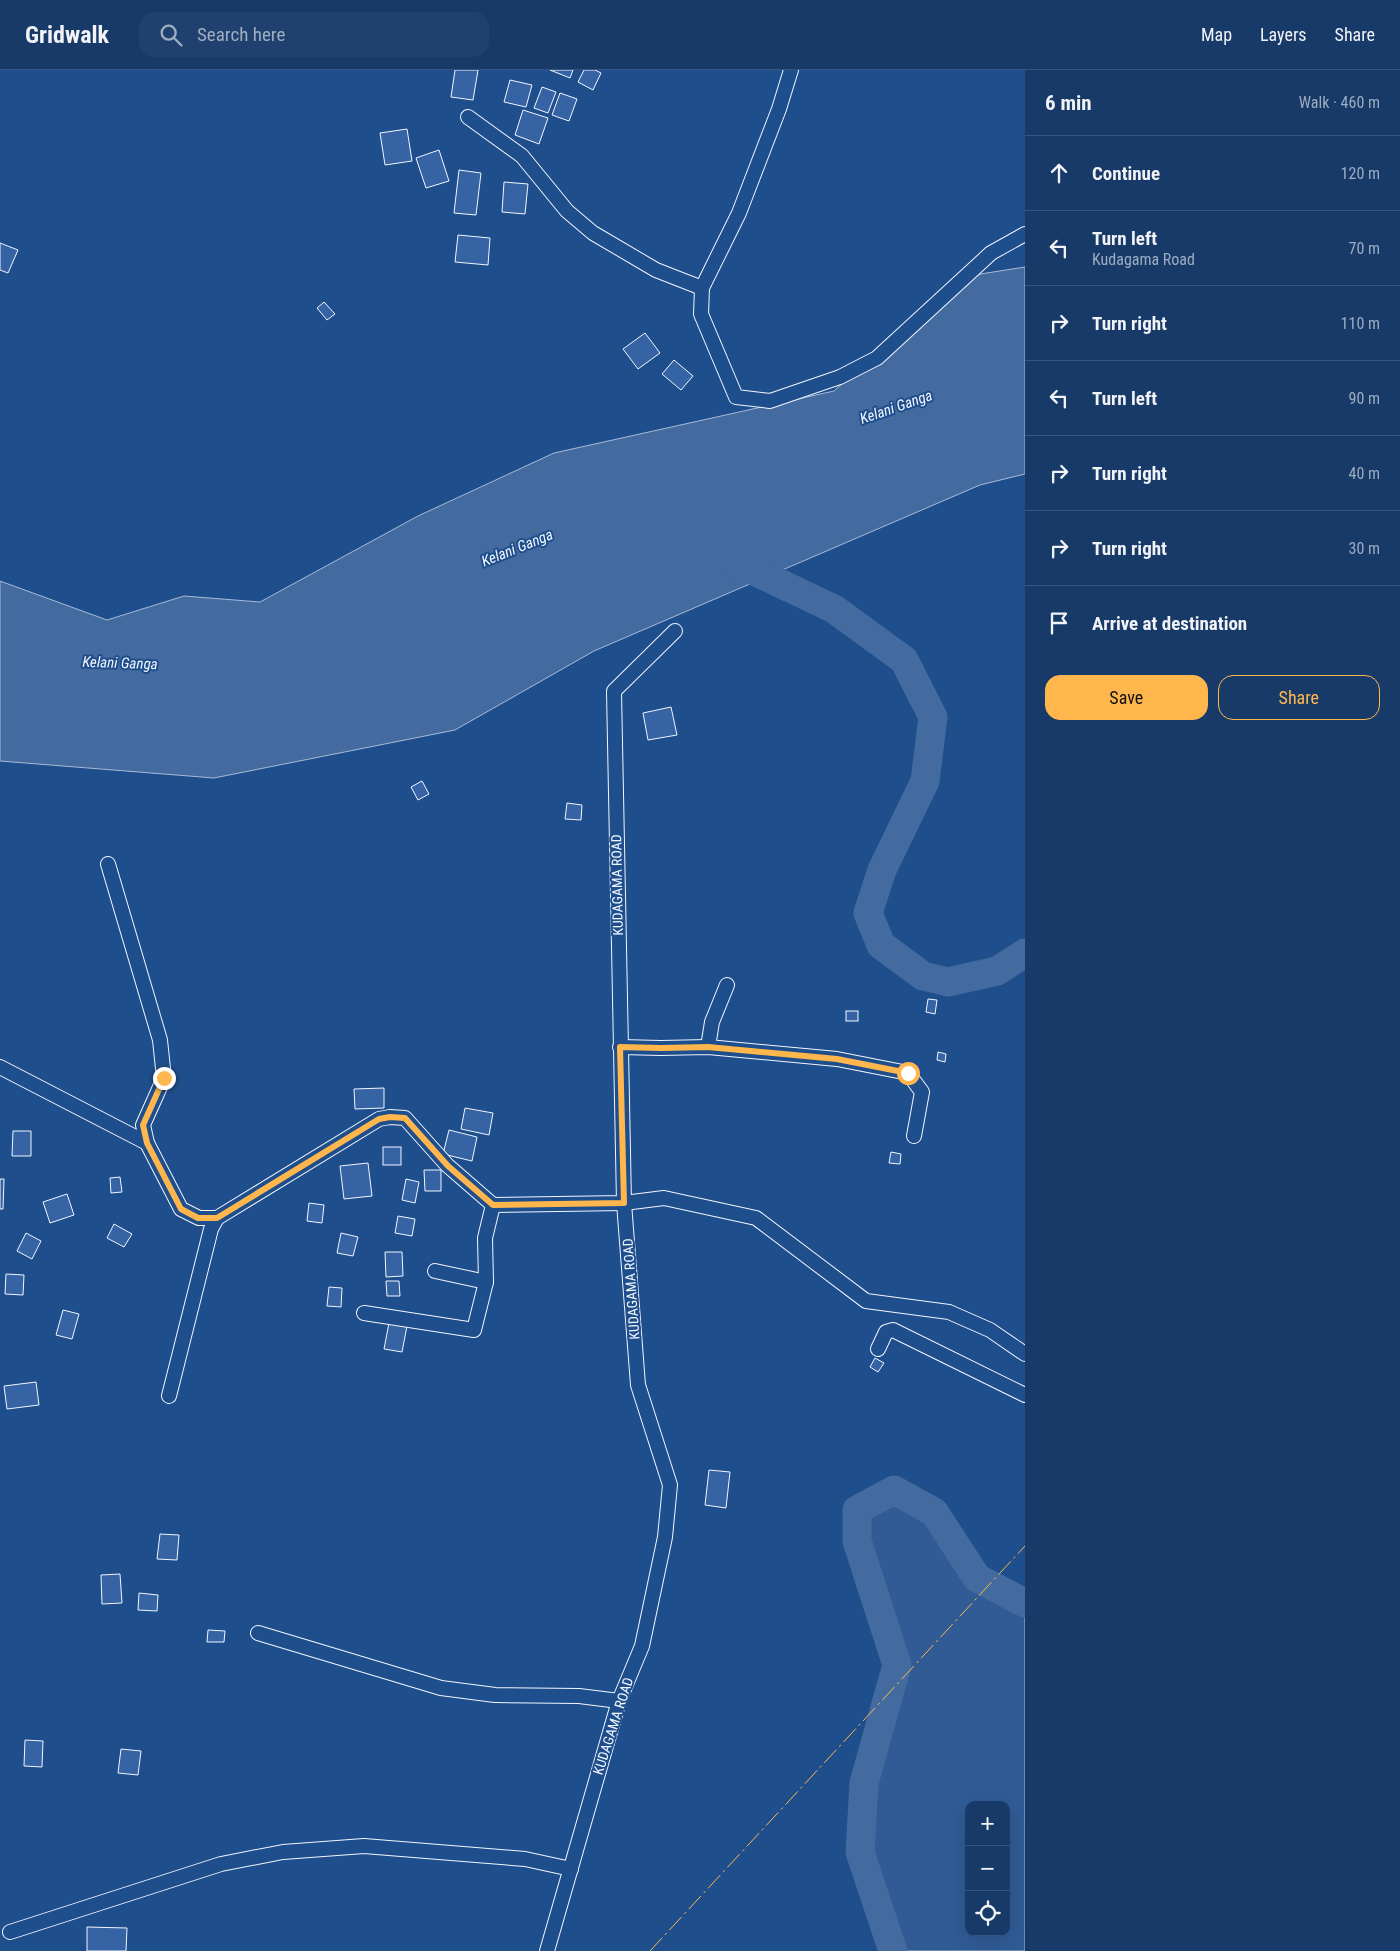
<!DOCTYPE html>
<meta charset="utf-8">
<style>
:root{--surface:#173a69;--page:#20416f;--text:#f1f3f6;--muted:#9eadc0;--line:#36547d;--accent:#ffb74d}
body{margin:0;font-family:"Roboto Condensed",sans-serif;background:var(--page);color:var(--text)}
.controls{position:absolute;right:15px;bottom:15px;display:grid;overflow:hidden;border-radius:10px;box-shadow:0 5px 20px #0002}
.controls button{width:45px;height:45px;display:grid;place-items:center;padding:0;border:0;border-bottom:1px solid var(--line);background:var(--surface);color:var(--text);font:25px sans-serif}
.stop{position:absolute;width:15px;height:15px;margin:-11px;border:4px solid #ffb74d;border-radius:50%;background:#fff}
.stop.end{background:#ffb74d;border-color:#fff;box-shadow:0 1px 5px #0008}
.list{margin:0;padding:0;list-style:none}
h2{display:flex;justify-content:space-between;align-items:center;height:65px;margin:0;padding:0 20px;font-size:21px}
h2 small{font-size:16px;font-weight:400;color:var(--muted)}
.list li{display:grid;grid-template-columns:32px 1fr auto;gap:15px;align-items:center;box-sizing:border-box;height:75px;padding:0 20px;border-top:1px solid var(--line)}
.list b{display:block;font-size:19px;white-space:nowrap}
.list p{margin:0;font-size:16px;white-space:nowrap;color:var(--muted)}
.list em{font-size:16px;font-style:normal;color:var(--muted)}
.actions{display:flex;gap:10px;padding:15px 20px}
.actions a{flex:1;padding:11px 0;border:1px solid var(--accent);border-radius:15px;text-align:center;font-size:18px;color:var(--accent)}
.actions .main{background:var(--accent);color:#111}
.icon{flex:none;width:28px;height:28px;fill:none;stroke:currentColor;stroke-width:2;stroke-linecap:round;stroke-linejoin:round}
.map{position:relative;flex:none;width:1025px;height:1881px;overflow:hidden}
header{display:flex;align-items:center;gap:30px;box-sizing:border-box;height:70px;padding:0 25px;background:var(--surface);border-bottom:1px solid var(--line)}
header strong{font-size:24px}
nav{display:flex;gap:28px;margin-inline-start:auto;font-size:18px}
.search{width:350px;height:45px;background:var(--page);display:flex;align-items:center;gap:12px;box-sizing:border-box;padding:0 18px;border-radius:15px;color:var(--muted);font-size:19px}
main{display:flex}
aside{flex:1;background:var(--surface)}
.map>svg:first-child{display:block}
.built{fill:#305b95;stroke:#a8bbd7;fill-rule:evenodd}
.water{fill:#446ba0;stroke:#a8bbd7}
.lines{fill:none;stroke-linecap:round;stroke-linejoin:round}
.river{stroke:#446ba0;stroke-width:29}
.building{fill:#3563a3;stroke:#f2f6ff}
.street-casing{stroke:#f2f6ff;stroke-width:16}
.street{stroke:#1f4e8c;stroke-width:14}
.power{stroke:#ffb74d;stroke-width:1;stroke-dasharray:18 4 2.5 4;stroke-linecap:butt}
.route{stroke:#ffb74d;stroke-width:6}
.labels{text-anchor:middle;stroke-width:4;stroke-linejoin:round;paint-order:stroke}
.street-label{font-size:14px;fill:#f2f6ff;stroke:#1f4e8c}
.water-label{font-size:15px;font-style:italic;fill:#f2f6ff;stroke:#1f4e8c}
</style>
<header>
<strong>Gridwalk</strong>
<div class="search"><svg class="icon" aria-label="search" viewBox="0 0 24 24"><circle cx="10" cy="10" r="6"/><path d="M15 15l6 6"/></svg>Search here</div>
<nav><a>Map</a><a>Layers</a><a>Share</a></nav>
</header>
<main>
<div class="map">
<svg width="1025" height="1881" viewBox="0 0 1025 1881">
<rect width="100%" height="100%" fill="#1f4e8c"/>
<!-- built -->
<path class="built" d="M894,1430L927,1449L971,1515L1025,1543V1881H904L898,1869L869,1781L873,1715L907,1595L866,1469V1445ZM969,1735H1006V1862H969Z"/>
<!-- water -->
<polygon class="water" points="1025,197 1025,404 980,415 594,581 455,660 214,708 0,691 0,511 107,550 184,526 260,532 418,446 554,383 834,321 955,208"/>
<g class="lines">
<!-- river -->
<g class="river">
<polyline points="733,491 834,539 904,590 933,647 925,711 882,800 868,843 881,875 923,906 948,912 997,901 1025,883"/>
<polyline points="893,1881 860,1782 864,1713 897,1595 857,1471 857,1440 894,1420 934,1442 977,1508 1025,1533"/>
</g>
</g>
<!-- building -->
<g class="building">
<polygon points="455,0 478,0 473,30 451,27"/>
<polygon points="550,0 573,0 570,8"/>
<polygon points="584,0 595,0 601,3 593,20 578,12"/>
<polygon points="510,10 532,15 526,37 504,32"/>
<polygon points="542,17 556,22 548,43 534,38"/>
<polygon points="560,23 577,29 569,51 552,45"/>
<polygon points="523,40 548,48 539,74 515,65"/>
<polygon points="407,59 412,91 385,95 380,63"/>
<polygon points="439,80 449,111 426,118 416,88"/>
<polygon points="459,100 481,103 476,145 454,143"/>
<polygon points="504,112 528,114 525,144 502,142"/>
<polygon points="458,165 490,168 488,195 455,192"/>
<polygon points="0,173 18,180 8,203 0,200"/>
<polygon points="324,232 335,244 327,250 317,238"/>
<polygon points="645,263 660,283 638,299 623,279"/>
<polygon points="674,290 693,306 681,320 662,304"/>
<polygon points="671,637 677,665 648,670 643,643"/>
<polygon points="422,711 429,724 418,730 411,717"/>
<polygon points="567,733 582,735 581,750 565,749"/>
<polygon points="928,929 937,930 935,944 926,942"/>
<rect x="846" y="941" width="12" height="10"/>
<polygon points="938,982 946,984 945,992 937,990"/>
<polygon points="384,1018 384,1038 355,1039 354,1019"/>
<polygon points="465,1038 493,1043 489,1065 461,1059"/>
<polygon points="449,1060 477,1067 472,1091 443,1084"/>
<polygon points="13,1061 31,1061 31,1086 12,1086"/>
<rect x="383" y="1077" width="18" height="18"/>
<polygon points="891,1082 901,1084 900,1094 889,1093"/>
<polygon points="368,1093 372,1126 344,1129 340,1096"/>
<polygon points="424,1100 441,1100 441,1121 425,1121"/>
<polygon points="120,1107 122,1122 111,1123 110,1108"/>
<polygon points="0,1109 4,1109 3,1139 0,1139"/>
<polygon points="406,1109 419,1112 415,1133 402,1130"/>
<polygon points="67,1124 74,1145 50,1153 43,1132"/>
<polygon points="309,1133 324,1135 322,1153 307,1151"/>
<polygon points="398,1146 415,1149 412,1166 395,1163"/>
<polygon points="114,1154 132,1164 124,1177 107,1168"/>
<polygon points="26,1163 41,1171 32,1189 17,1181"/>
<polygon points="341,1163 358,1167 353,1186 337,1183"/>
<polygon points="385,1182 402,1182 403,1206 386,1207"/>
<polygon points="6,1204 24,1205 23,1225 5,1224"/>
<polygon points="386,1211 399,1211 400,1226 387,1226"/>
<polygon points="329,1217 342,1218 341,1237 327,1236"/>
<polygon points="63,1240 79,1244 72,1269 56,1265"/>
<polygon points="389,1253 407,1256 402,1282 384,1279"/>
<polygon points="875,1288 884,1293 878,1302 870,1297"/>
<polygon points="36,1312 39,1335 7,1339 4,1316"/>
<polygon points="709,1400 730,1402 726,1438 705,1435"/>
<polygon points="160,1464 179,1465 177,1490 157,1489"/>
<polygon points="120,1504 122,1533 102,1534 101,1505"/>
<polygon points="139,1523 158,1525 157,1541 138,1540"/>
<polygon points="208,1560 225,1561 224,1572 207,1572"/>
<polygon points="25,1670 43,1671 42,1697 24,1696"/>
<polygon points="121,1679 141,1681 138,1705 118,1703"/>
<polygon points="87,1857 127,1858 126,1881 87,1881"/>
</g>
<g class="lines">
<!-- street casing -->
<g class="street-casing">
<g id="street">
<polyline points="791,0 779,39 739,143 702,218 701,244 736,327 770,331 840,307 877,288 991,183 1025,164"/>
<polyline points="468,47 522,86 567,141 593,163 656,200 702,218"/>
<polyline points="108,794 160,970 164,1008 143,1055 147,1073 181,1139 199,1148 217,1148 379,1049 390,1047 405,1048 447,1095 493,1135 624,1133 664,1128 756,1148 866,1231 949,1242 990,1260 1025,1284"/>
<polyline points="620,977 661,978 708,977 837,989 908,1003 922,1022 914,1066"/>
<polyline points="708,977 712,952 727,915"/>
<polyline points="0,997 147,1073"/>
<polyline points="435,1201 486,1212"/>
<polyline points="364,1243 474,1260 486,1212 485,1168 493,1135"/>
<polyline points="878,1279 886,1262 893,1260 1025,1325"/>
<polyline points="169,1326 211,1159 217,1148"/>
<polyline points="258,1563 441,1618 495,1625 579,1626 619,1631"/>
<polyline points="10,1862 221,1794 283,1782 364,1776 525,1789 571,1799"/>
<polyline points="547,1881 619,1631 642,1576 665,1467 670,1415 638,1315 624,1133 614,621 675,561"/>
</g>
</g>
<!-- street -->
<use href="#street" class="street"/>
<!-- power -->
<polyline class="power" points="650,1881 1025,1476"/>
</g>
<g class="lines">
<!-- route -->
<polyline class="route" points="164,1008 143,1055 147,1073 181,1139 198,1148 217,1148 379,1049 390,1047 405,1048 448,1096 493,1135 624,1133 620,977 661,978 708,977 837,989 908,1003"/>
</g>
<g class="labels">
<!-- street labels -->
<g class="street-label">
<text transform="translate(617 815) rotate(-91)" y="5">KUDAGAMA ROAD</text>
<text transform="translate(631 1219) rotate(-94)" y="5">KUDAGAMA ROAD</text>
<text transform="translate(613 1656) rotate(-72)" y="5">KUDAGAMA ROAD</text>
</g>
<!-- water labels -->
<g class="water-label">
<text transform="translate(896 337) rotate(-19)" y="5">Kelani Ganga</text>
<text transform="translate(517 478) rotate(-22)" y="5">Kelani Ganga</text>
<text transform="translate(120 593) rotate(2)" y="5">Kelani Ganga</text>
</g>
</g>
</svg>
<div class="controls">
<button>+</button>
<button>−</button>
<button><svg class="icon" aria-label="locate" viewBox="0 0 24 24"><circle cx="12" cy="12" r="6"/><path d="M12 2v4M12 18v4M2 12h4M18 12h4"/></svg></button>
</div>
<div class="stop" style="left:908px;top:1003px"></div>
<div class="stop end" style="left:164px;top:1008px"></div>
</div>
<aside>
<h2>6 min<small>Walk · 460 m</small></h2>
<ul class="list">
<li><svg class="icon" aria-label="ahead" viewBox="0 0 24 24"><path d="M12 20V5M6 11l6-6 6 6"/></svg><div><b>Continue</b></div><em>120 m</em></li>
<li><svg class="icon" aria-label="left" viewBox="0 0 24 24"><path d="M17 20v-9H6M10 6l-5 5 5 5"/></svg><div><b>Turn left</b><p>Kudagama Road</p></div><em>70 m</em></li>
<li><svg class="icon" aria-label="right" viewBox="0 0 24 24"><path d="M7 20v-9h11M14 6l5 5-5 5"/></svg><div><b>Turn right</b></div><em>110 m</em></li>
<li><svg class="icon" aria-label="left" viewBox="0 0 24 24"><path d="M17 20v-9H6M10 6l-5 5 5 5"/></svg><div><b>Turn left</b></div><em>90 m</em></li>
<li><svg class="icon" aria-label="right" viewBox="0 0 24 24"><path d="M7 20v-9h11M14 6l5 5-5 5"/></svg><div><b>Turn right</b></div><em>40 m</em></li>
<li><svg class="icon" aria-label="right" viewBox="0 0 24 24"><path d="M7 20v-9h11M14 6l5 5-5 5"/></svg><div><b>Turn right</b></div><em>30 m</em></li>
<li><svg class="icon" aria-label="arrive" viewBox="0 0 24 24"><path d="M6 21V4h12l-3 4 3 4H6"/></svg><div><b>Arrive at destination</b></div></li>
</ul>
<div class="actions"><a class="main">Save</a><a>Share</a></div>
</aside>
</main>
